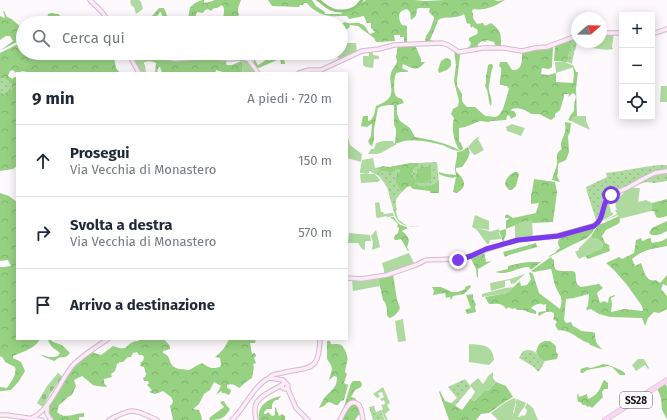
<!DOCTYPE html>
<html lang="it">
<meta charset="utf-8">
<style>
:root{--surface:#fff;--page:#f6f6f7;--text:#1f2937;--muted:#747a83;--line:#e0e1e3}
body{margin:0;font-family:"Fira Sans",sans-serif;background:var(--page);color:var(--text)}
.controls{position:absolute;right:12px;top:12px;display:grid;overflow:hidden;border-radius:0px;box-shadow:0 2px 10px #0003}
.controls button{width:36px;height:36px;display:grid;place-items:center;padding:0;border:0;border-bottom:1px solid var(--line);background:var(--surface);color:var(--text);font:20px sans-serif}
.compass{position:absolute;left:571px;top:12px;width:36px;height:36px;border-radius:50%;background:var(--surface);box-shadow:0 2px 10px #0003;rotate:70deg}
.stop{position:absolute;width:12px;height:12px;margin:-9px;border:3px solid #7c3aed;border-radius:50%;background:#fff}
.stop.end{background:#7c3aed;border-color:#fff;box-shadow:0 1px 4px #0008}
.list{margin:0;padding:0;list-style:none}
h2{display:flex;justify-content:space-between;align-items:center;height:52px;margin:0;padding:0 16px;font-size:17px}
h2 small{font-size:13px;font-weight:400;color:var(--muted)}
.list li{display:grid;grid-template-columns:26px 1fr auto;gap:12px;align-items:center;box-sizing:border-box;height:72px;padding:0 16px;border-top:1px solid var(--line)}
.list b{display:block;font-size:15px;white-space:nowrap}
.list p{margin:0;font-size:13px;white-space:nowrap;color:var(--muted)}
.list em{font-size:13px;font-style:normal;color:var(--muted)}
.icon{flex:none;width:22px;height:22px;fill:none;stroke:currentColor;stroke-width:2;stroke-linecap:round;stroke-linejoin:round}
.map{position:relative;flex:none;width:667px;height:420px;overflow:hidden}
.search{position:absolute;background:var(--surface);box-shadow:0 2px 10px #0003;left:16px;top:16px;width:332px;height:44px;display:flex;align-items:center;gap:10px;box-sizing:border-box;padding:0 14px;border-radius:22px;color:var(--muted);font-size:15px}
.panel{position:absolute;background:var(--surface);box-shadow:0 2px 10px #0003;left:16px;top:72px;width:332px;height:268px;border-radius:0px}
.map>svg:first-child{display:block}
.grass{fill:url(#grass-dots)}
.forest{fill:url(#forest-crowns)}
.cemetery{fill:url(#cemetery-stones)}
.garden{fill:#aedaa0}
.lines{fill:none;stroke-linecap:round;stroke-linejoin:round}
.river{stroke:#8cc778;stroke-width:3}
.secondary-casing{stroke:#d1bdcd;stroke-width:5.5}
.primary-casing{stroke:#d5d4d5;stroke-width:6}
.secondary{stroke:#ffeafa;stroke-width:3.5}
.primary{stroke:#fed6f6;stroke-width:4}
.route{stroke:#7c3aed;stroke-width:5}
.labels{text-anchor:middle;stroke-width:3;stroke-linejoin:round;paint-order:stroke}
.shield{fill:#fff;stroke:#5d585c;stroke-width:1}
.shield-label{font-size:10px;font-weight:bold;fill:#181116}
</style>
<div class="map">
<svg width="667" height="420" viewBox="0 0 667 420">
<defs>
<pattern id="grass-dots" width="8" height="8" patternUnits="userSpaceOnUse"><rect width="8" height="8" fill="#aedaa0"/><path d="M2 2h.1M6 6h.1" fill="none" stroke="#95ba89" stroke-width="1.8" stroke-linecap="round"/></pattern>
<pattern id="forest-crowns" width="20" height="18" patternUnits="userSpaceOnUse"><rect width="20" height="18" fill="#97d283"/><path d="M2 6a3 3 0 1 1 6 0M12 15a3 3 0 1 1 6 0" fill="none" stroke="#81b370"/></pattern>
<pattern id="cemetery-stones" width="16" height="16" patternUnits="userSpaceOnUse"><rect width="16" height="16" fill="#aedaa0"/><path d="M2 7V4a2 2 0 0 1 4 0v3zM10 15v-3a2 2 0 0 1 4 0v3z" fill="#95ba89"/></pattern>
</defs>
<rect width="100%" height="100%" fill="#fdf9fc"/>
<!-- grass -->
<g class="grass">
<polygon points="577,38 576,48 574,52 572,64 567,62 569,53 565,41"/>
<polygon points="4,78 12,84 12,91 5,94 0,92 0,79"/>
<path d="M437,162L439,183L437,182C427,187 421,188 412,182L417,181L416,180L412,174L413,173L414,168L418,167V163Z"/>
<path d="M659,165H667V171H661L613,194L597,223L587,192L586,187L607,177L606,173C624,171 641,167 659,165Z"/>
<path d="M394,169H399L400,172L397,185L402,192C395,199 395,201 397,210L396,211L398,219L407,226H420C409,227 400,227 395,216L387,187L379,176L380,172L383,171Z"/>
<polygon points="667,172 667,181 654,183 646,182 640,184 636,183 655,174"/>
<path d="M529,350C537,351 539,357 545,361L540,370L538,372L534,367L519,358L523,351Z"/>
<polygon points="465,379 471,387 455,406 451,403 457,398 448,387"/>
<polygon points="374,406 376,412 381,410 383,416 385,420 373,420 369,407"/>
</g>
<!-- forest -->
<g class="forest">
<path d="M202,0H204V3L213,1L214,0H241C240,4 236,10 239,14L237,21L228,17L226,23H222C223,17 226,9 222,5L217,8H214L211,11L208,9L205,10L203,13L197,12L194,21L192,23H174C178,18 183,20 188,19L190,7L194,4L195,3Z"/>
<path d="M268,0H312L316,6L325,12V14H341L343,12L350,11L357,8L361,3L366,0H414L425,1L444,0H495L497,1L505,0C496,6 484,11 473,9L472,11L473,14V18L477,24L483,23L485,26L491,23C502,31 501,35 501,47L496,48L494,42L487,40L485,42L482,41L478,44V47L464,51L470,46L471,43L469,40V38L477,34L478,32L477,29L474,28L473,26L471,28L470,24L467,23L464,14C455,20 446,15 438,20L436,26L430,40L434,41H444V43H421L425,41L426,36L430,30L434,19V17L429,12L430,8H419L417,9L416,16L411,20L410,12L407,9C397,11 398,18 402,25L407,26V44H404V37H400V35H394L395,41L378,42H376L374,38L363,30L358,26L350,25L349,28L341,32V24L345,22C350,25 356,21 361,24C366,25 367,31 370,34L375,32L371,28V23H367L364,16L349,19L347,16C334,16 325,18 313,9C311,8 309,5 307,3H304L303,5H300L299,7L272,6Z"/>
<path d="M159,8H164L170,23H166L163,19L161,12H160L157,16L148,22V23H144C146,17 149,18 153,15C155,13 157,10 159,8Z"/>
<path d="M3,11H4L7,17C14,19 17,25 23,28V43L19,42H17L1,50L13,41L10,36H6L0,40V16L4,18L5,17Z"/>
<polygon points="51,13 58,14 69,23 46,23 48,14"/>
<polygon points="565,41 571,45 567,62 554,61 555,45"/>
<polygon points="18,44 23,46 23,53 103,53 107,58 109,57 110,60 112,59 111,53 113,53 116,68 120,73 27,73 27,72 23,71 16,73 13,70 10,71 8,76 12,79 15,77 17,77 17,166 13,169 0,171 0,92 5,94 7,91 12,91 12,84 4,78 0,79 0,53"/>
<path d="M398,45H415L421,59V62H425C417,72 414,69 403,64L402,68L408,71V72H401L396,73C394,78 393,92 396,96C398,98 400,98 402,99L404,103L397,105V114L400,121L410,128L415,137C431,140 444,142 459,150L460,151C453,151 448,147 442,145C430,142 417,139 404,141C401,142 398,143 395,144C395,137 398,130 394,125V106L393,105C388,105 383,105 378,108L374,129V140L372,146L370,145L368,141L371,136L372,124H371L367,127L361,126L363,116H368V121L371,120L374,115L376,106C379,104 384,103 387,100C396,93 388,82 391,73C392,69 396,65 397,62L396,57Z"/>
<path d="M553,45L552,67L549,69L542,68L541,74L548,75L556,73V82L573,83L574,74L573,67H574L576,72H578L576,89L577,116L573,118L571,121L568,120L569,119L570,116L574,111V105L576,96L573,93L568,97L569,94H564V97L560,110L555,114V117L551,120L539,114H531C526,110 518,107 512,109L511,111H514L516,114V116L511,119L510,116L508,115L507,116L506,120L492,121L488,122L480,121L465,127L459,128V141L461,143L463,149L460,151C454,142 451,129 454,118L451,114L453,109L458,106L459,101L454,81L456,65L454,50L461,53L460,55L457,81V86L462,94V101L464,104L467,107H475L484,115L486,116L496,117L499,115L503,109L509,89L507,86H504L503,85H500C499,79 502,74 501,68L499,66L500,62H507L512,70C523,71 522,60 522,52Z"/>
<polygon points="274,53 284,53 285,54 284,59 285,64 281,64 280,59 277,60 259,68 256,67 254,68 253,65 254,60 255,60 258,65 266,60 276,57 279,55"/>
<path d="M144,57L178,60L207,58L227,59L226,64L227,65H232L242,61L243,66L242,73H226L216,70L215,73H162L160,67H159L157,71L158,72V73H155L156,63C153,61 147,61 144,62Z"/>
<polygon points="446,58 450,59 451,61 451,66 447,70 439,73 438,70 441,61"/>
<path d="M490,64H492L493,66C491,71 491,75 490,80C490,83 488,86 489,90C490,96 493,100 491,106C488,102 489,96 487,90C486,88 485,87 485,85L486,83V75L487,72L488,65Z"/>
<path d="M565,122L571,123L570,132L568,136L569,152L566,160L559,163L558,165V172L557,176L560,182L552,180C553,175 556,169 557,164C558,157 554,154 562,149C559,143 563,139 565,132C566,129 565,125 565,122Z"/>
<path d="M468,147C472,155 467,160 462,167L456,168V171C460,175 468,183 462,189C461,190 459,191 457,193L453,192L456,177C450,179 444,176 439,174V172L446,174L456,175C453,164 458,161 457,152L462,151Z"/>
<path d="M410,163H418V167L414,168L413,173L412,174L416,180L415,176L417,174L418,169L421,167H431V179C426,185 419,182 413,182C422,188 428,187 437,182L439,183V193H430V191L413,189L410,186L407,187L402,192C397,185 392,179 400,172L399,169H394L393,172L391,173C387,171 385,170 380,172L379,176L376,174L378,172L375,168L381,167L383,166L389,167Z"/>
<path d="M515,172H517L519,174L516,186L512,190H509C508,188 505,186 505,184C505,179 511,173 515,172Z"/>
<polygon points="534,179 555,182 557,192 553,222 532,223 532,221 523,222 506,229 506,235 504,239 505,243 503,244 502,239 499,231 506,229 506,221 509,219 508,218 505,218 505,216 507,214 513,218 536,213 539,203 531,204 531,194 532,192"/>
<path d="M0,193L9,196L17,202V256L16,257L17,258V339H40C35,349 22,352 13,356V358L21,362L25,371L19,381L11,390L3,391H0V387L7,388C11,382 17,375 15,367L5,362L3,358L0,356V267H4L11,266L8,260L0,261Z"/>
<polygon points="667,199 667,216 659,218 656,217 654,211 651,211 652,203"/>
<polygon points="619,216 620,222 618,224 606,230 602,236 605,243 609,245 610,251 588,259 585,256 602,248 603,244 599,240 595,238 593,240 591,236 599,224 604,223"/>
<path d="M391,217H394C397,223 401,226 407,227V229L403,230L402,231C408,236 411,239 407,247L409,251H408L401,239L397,240H395L394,238L395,235L398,233L399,228L397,227L398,224L393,219L391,218Z"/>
<path d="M667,221V231C661,234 654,238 649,233L652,228Z"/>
<path d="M597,225L592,233L587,238L572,245L549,257V256L556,252V251L560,248C552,236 571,234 579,231L580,232L586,231V229Z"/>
<path d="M641,238L642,241C645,241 647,238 651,238V241L652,243L662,241L667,238V246C652,249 644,249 632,259L635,266L641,263C644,271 646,283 656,280L660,283L661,282L667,275V286L663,284L661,289L667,296V309L659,313L654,312L648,318L645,326L642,318L610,317L599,314L591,309L587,310L586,308L588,306L589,294L574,298L566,299L564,320L566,323L571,322L573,326C576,327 579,330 582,331C586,332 591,331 595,333C595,340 596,345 603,349C598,349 595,346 590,345L589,343C582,342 575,334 568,332C565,330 561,331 558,330L555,325L557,322L556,321L553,319L554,317V313C549,310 543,313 539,316L538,314L539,312L546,311V304L543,305L542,304C539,303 534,305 531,308L536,311V314L531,313L523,310H517L515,308L512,309L509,307L506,309C502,302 496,304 489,304L485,297L507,293L520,281L521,286L527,285L531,279L529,273L530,272L533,274L539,293L560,309C564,296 559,296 555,285C553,280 553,274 551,269L534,272L531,271L551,257L552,259L554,260V266L556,270L562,271H572L575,272C577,278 574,284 581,287L599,284L603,288L597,293L600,303L604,301L608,303L609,297L615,295V296L611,298L612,304L611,312L624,309L643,311L642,306L627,285L614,270L606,263L619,257L622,259L634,253L636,240Z"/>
<polygon points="536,243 537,247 509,255 505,257 503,252"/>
<polygon points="484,251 486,262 492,261 478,269 478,277 477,278 476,269 470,257"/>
<path d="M529,262H541L531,270L529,267C518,267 507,276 495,272L508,269V266L521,263Z"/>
<path d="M393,274L397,300L400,308C398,313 394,317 389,318L387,315C387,310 387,304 383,300L378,277Z"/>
<polygon points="470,285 471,287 464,294 453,296 451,300 450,297 446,298 445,293 433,295 434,291 432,287 441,287 452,292 458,292 465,289 465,287"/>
<polygon points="473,294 473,299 476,304 475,307 476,312 467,314 465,310 471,308 466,295"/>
<path d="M48,339H50L53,342L62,345L70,353C66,359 63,356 58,358C57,359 56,360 54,361L42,356V355C48,357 52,358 58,356L60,353C55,349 49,346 48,339Z"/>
<path d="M140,339H164L170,346V349L163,351V353C171,356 168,361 173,366C177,370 184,369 189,370L198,365L202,363C210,368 211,369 220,367L221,364L220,358L215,357C220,354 227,345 229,339H256L255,343H250L252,354L255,353L256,356L254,358L256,363L253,364L254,367L252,378L246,382L239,388C235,385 232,383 227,385V388L230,389L231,391L229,395L226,394L225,393H222L221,391L216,395L221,386L214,382L210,390L204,394L199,404L193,409L199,410L201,415L202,420H173L170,406L172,404L173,401L171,397L163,391L155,394L149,392L152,390L147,385L149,383L148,381H144L143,378L145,377L146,374L144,367L140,366L141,362L143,361L144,357L142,355H139L137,352L133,353L131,357H128L123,362H119V363L117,364L115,371L111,374L112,377L104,379V383L107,387L97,386L93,385L82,376L74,380L76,386L72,395C66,397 64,402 59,405L57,412C65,420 74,413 84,413V417H79V420H53L48,414V407L73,368L78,362L90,353L92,352L101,355L113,346C131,353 124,342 138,341Z"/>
<path d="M327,341H330L331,344C334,345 337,343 341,345C343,346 343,348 345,350C350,361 346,362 345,372L347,374L344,383L348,385L344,400L341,401L338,405H335L332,403L328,402L324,406L319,408C321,404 323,399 326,396C332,389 337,388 337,377L334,376L329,380L332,369L331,365L327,359Z"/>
<path d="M545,341H550L556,346V352L558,354L557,359L545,361L541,359L536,352C538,346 538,343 545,341Z"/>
<path d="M604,364C610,365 620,369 625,373V375H620L612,367L609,366L587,370L583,373H581L580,372L581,369L583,368L587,367L591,368Z"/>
<path d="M604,380L608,383V389H604L602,392L603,397L592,408L590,406L587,407L586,405H583L580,402H578L577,395L578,393L579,397L587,394L588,399C599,394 599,390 604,380Z"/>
<polygon points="353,381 360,381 362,384 361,387 355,390 351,397 355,398 357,401 354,401 344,411 344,407 351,383"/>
<polygon points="496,382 506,386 513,397 506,401 489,413 481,414 476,420 449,420 439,392 440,391 445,401 451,403 462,410 471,398 474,401 484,391 488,391"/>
<polygon points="665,383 667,387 667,419 662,410 661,398 657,388 662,386"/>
<path d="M281,396L278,400H276C272,402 272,404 272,409H267L264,412V414H266L268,412L272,416L275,415V407L276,408L279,416L282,414L285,416V419L286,420H259C257,405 268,399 281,396Z"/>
<path d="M224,401L226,405L230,409C225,418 220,420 210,420L209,418L224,407L220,402Z"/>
<path d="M353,404C358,404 359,408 360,413L355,420H342L349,408Z"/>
</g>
<!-- cemetery -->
<polygon class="cemetery" points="58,373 63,377 52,391 43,407 37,403 47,386"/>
<!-- garden -->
<g class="garden">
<polygon points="131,0 139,0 141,2 143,9 136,14 134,7 132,6 130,2"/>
<path d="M614,33L612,47L613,49C605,51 597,48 589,48L588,42H601V34Z"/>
<polygon points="341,40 344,40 347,43 356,43 357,52 340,60 335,53 341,53"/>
<polygon points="371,52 372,53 373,53 373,55 379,56 379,59 374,59 373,68 366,67 363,65 363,56 369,56 369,53"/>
<polygon points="137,57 144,57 144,64 145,65 146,73 143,73 139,69 134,60"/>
<polygon points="241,59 248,60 256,73 254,72 253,73 242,73 243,66"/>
<polygon points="555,62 565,62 574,66 574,67 556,73"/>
<polygon points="661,86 667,86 667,102 660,102"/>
<polygon points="577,116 586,116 586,121 590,130 571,121 573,118"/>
<polygon points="512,124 525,128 521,136 507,131 506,127"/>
<polygon points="347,133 350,145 362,154 361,162 347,158"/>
<polygon points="480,136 478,139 484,150 477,154 474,155 468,147 475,139"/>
<polygon points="383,141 393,141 395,144 397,144 381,153 377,154 368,154 371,149 374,149 376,143"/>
<polygon points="373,158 375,168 380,169 379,172 376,174 372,173 371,171 369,171 369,173 360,173 360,171 362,160"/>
<polygon points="367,173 368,174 375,174 380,180 378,182 361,183 360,174"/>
<polygon points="630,187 633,188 640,188 638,202 646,200 652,203 651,211 619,219 618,215 603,221 617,214 615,210 617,210 615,205 616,205 615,202 627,189"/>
<polygon points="625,190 614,201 611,202 612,204 609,205 611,212 614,214 602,221 600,220 605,202 609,197"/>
<polygon points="379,202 381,212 383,212 384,214 393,213 394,216 387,217 386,216 378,218 376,217 375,203"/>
<polygon points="475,215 489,221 489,230 476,228 489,231 489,232 499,229 499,234 502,239 490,240 489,244 487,244 477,230 472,227"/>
<polygon points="532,220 533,238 515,240 515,225 523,222"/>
<polygon points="376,230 380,247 372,250 373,242 371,236"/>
<polygon points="349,233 370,235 371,241 366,241 365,242 365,250 362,249 358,243 348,243"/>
<polygon points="591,236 593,239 595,238 599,240 603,244 602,248 579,259 575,252 579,250 579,248"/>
<polygon points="409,253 414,263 419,262 393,272 384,274 384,270 382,263"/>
<polygon points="525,274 515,283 511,284 510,280 505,281 505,287 491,291 490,283 510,279"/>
<polygon points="378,277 380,286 353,291 352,279"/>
<polygon points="513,287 510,291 507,293 482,297 482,294 505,288"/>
<polygon points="403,319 406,341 398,342 395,321"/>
<path d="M469,344C482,345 493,344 494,360L489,365L469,362Z"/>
<polygon points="638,359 644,359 649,368 648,369 645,365 636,371 632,365"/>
<polygon points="493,372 493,378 496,382 488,391 484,391 474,401 471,398 475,392 470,385 478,378 483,384 489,375"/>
<polygon points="383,387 390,403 387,405 390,410 385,414 388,420 385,419 381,410 383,409 381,404 382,405 385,404 384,400 382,401 380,399 384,397 382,392 378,393 380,397 377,398 373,394"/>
<path d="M514,398L516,399L515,403V405L513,413H514L516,404L515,403L517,399L526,403C524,409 520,411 518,417H520L522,415L524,416L526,414L527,410L525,408L527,403L533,408L538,420H498L491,413L506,402Z"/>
</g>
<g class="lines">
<!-- river -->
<path class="river" d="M318,0C323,3 326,7 331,9C339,13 353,11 358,5C359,4 361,1 362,0"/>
<!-- secondary casing -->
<g class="secondary-casing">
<g id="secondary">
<polyline points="90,0 102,12 110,23"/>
<polyline points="601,33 622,33"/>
<polyline points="652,34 667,29"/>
<polyline points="128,53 139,73"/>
<polyline points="130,56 140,55 176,59 209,57 230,59 244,58 249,60 258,73"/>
<polyline points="299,73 309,70 321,70 362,51 379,49 394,45 442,43 448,45 459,52 483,48 504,48 522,51 535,48 547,47 571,38 577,37"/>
<path d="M347,278L361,279L387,275L416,265L426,260L459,259L470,256L485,250L517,240L557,236L593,226C605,220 600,208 606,199C610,193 621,191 627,188C637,183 645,177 655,173C659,172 663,172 667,171"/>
<path d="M270,377C273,374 277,374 282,373C308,366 319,374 320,339"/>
<polyline points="270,378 283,380 286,384"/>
<circle cx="285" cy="386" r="3"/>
<polyline points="287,387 296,408 308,420"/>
<polyline points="47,407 47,414 51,420"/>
<polyline points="0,415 6,415 42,420"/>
<path d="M32,418C51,409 59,382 73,365C83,355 96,347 108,339"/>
<path d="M109,420C133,407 133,409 157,420"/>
<path d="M232,420C245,408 253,386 269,378"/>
<path d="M256,420C255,415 254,409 256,404C259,396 275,389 282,385"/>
<path d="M340,420C343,415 348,399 356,403C359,404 359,405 360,407C362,411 362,416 363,420"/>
</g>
</g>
<!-- primary casing -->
<g class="primary-casing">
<polyline id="primary" points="605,420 667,380"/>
</g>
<!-- secondary -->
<use href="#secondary" class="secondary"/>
<!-- primary -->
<use href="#primary" class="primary"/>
</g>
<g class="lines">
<!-- route -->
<path class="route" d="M458,260L471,256L486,249L518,240L558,236L594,226C606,218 600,203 611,195"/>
</g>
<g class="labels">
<!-- shield labels -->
<rect class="shield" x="620" y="392" width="32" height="16" rx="3"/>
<g class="shield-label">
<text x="636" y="404">SS28</text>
</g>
</g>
</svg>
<div class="controls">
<button>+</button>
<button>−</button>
<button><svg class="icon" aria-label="locate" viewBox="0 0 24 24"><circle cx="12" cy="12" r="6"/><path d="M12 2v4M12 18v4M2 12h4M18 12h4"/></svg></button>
</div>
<svg class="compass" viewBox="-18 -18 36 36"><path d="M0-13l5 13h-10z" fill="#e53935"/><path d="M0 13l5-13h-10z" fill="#747a83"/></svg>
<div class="stop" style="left:611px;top:195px"></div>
<div class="stop end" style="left:458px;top:260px"></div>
<div class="search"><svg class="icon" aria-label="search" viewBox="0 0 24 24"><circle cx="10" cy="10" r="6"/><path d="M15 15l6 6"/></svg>Cerca qui</div>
<section class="panel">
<h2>9 min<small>A piedi · 720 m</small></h2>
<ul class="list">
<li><svg class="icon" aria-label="ahead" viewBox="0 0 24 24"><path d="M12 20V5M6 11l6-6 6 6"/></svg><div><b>Prosegui</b><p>Via Vecchia di Monastero</p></div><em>150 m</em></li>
<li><svg class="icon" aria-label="right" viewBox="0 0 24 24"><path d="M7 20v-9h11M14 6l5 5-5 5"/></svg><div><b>Svolta a destra</b><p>Via Vecchia di Monastero</p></div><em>570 m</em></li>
<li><svg class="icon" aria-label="arrive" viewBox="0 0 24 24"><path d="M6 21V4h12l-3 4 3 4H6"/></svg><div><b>Arrivo a destinazione</b></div></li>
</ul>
</section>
</div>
